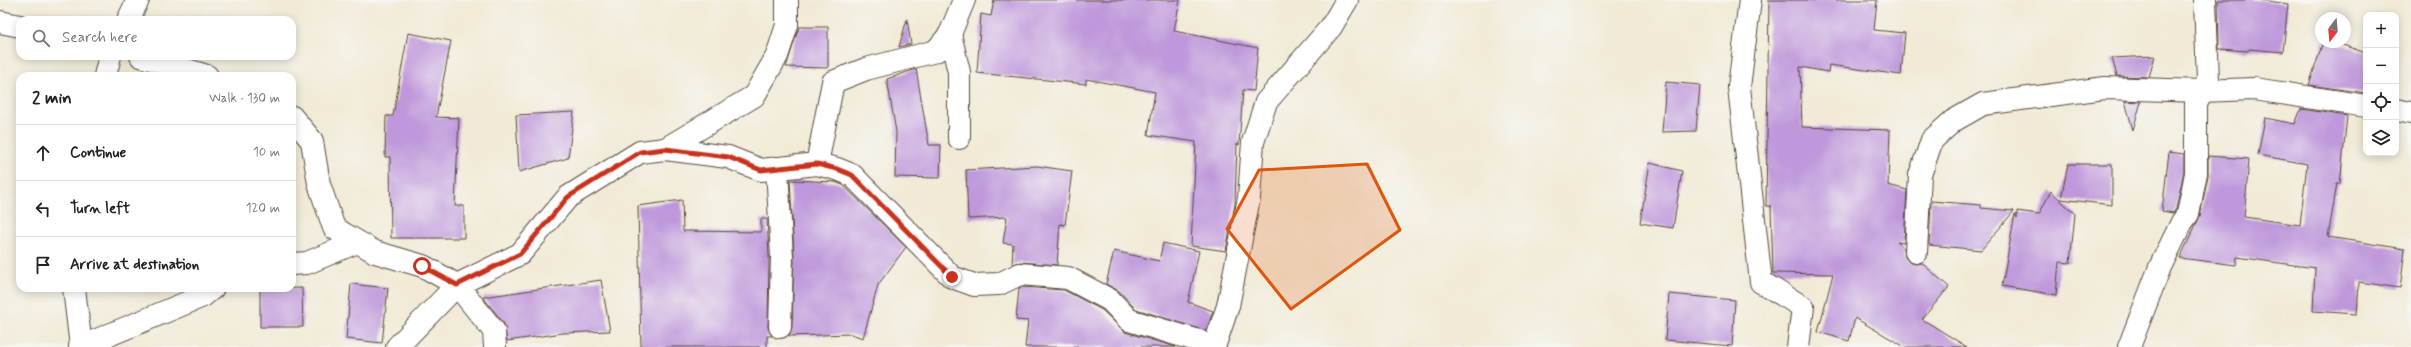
<!DOCTYPE html>
<meta charset="utf-8">
<style>
:root{--surface:#fff;--page:#f2f2f2;--text:#222;--muted:#767676;--line:#e0e0e0}
body{margin:0;font-family:Mynerve,sans-serif;background:var(--page);color:var(--text)}
.controls{position:absolute;right:12px;top:12px;display:grid;overflow:hidden;border-radius:8px;box-shadow:0 2px 10px #0003}
.controls button{width:36px;height:36px;display:grid;place-items:center;padding:0;border:0;border-bottom:1px solid var(--line);background:var(--surface);color:var(--text);font:20px sans-serif}
.compass{position:absolute;left:2315px;top:12px;width:36px;height:36px;border-radius:50%;background:var(--surface);box-shadow:0 2px 10px #0003;rotate:196deg}
.stop{position:absolute;width:12px;height:12px;margin:-9px;border:3px solid #c8321e;border-radius:50%;background:#fff}
.stop.end{background:#c8321e;border-color:#fff;box-shadow:0 1px 4px #0008}
.list{margin:0;padding:0;list-style:none}
h2{display:flex;justify-content:space-between;align-items:center;height:52px;margin:0;padding:0 16px;font-size:17px}
h2 small{font-size:13px;font-weight:400;color:var(--muted)}
.list li{display:grid;grid-template-columns:26px 1fr auto;gap:12px;align-items:center;box-sizing:border-box;height:56px;padding:0 16px;border-top:1px solid var(--line)}
.list b{display:block;font-size:15px;white-space:nowrap}
.list em{font-size:13px;font-style:normal;color:var(--muted)}
.icon{flex:none;width:22px;height:22px;fill:none;stroke:currentColor;stroke-width:2;stroke-linecap:round;stroke-linejoin:round}
.map{position:relative;flex:none;width:2411px;height:347px;overflow:hidden}
.search{position:absolute;background:var(--surface);box-shadow:0 2px 10px #0003;left:16px;top:16px;width:280px;height:44px;display:flex;align-items:center;gap:10px;box-sizing:border-box;padding:0 14px;border-radius:12px;color:var(--muted);font-size:15px}
.panel{position:absolute;background:var(--surface);box-shadow:0 2px 10px #0003;left:16px;top:72px;width:280px;height:220px;border-radius:12px}
.map>svg:first-child{display:block}
.building{fill:#bf98db}
.lines{fill:none;stroke-linecap:round;stroke-linejoin:round}
.street-casing{stroke:#56473a;stroke-width:24}
.street{stroke:#fff;stroke-width:22}
.route{stroke:#c8321e;stroke-width:5}
.marked{fill:#df570d;fill-opacity:0.2;stroke:#df570d;stroke-width:3;stroke-linejoin:round}
</style>
<div class="map">
<svg width="2411" height="347" viewBox="0 0 2411 347">
<rect width="100%" height="100%" fill="#f6f6f2"/>
<filter id="ink" filterUnits="userSpaceOnUse"><feTurbulence type="fractalNoise" baseFrequency=".025" numOctaves="2"/><feDisplacementMap in="SourceGraphic" scale="8" xChannelSelector="R" yChannelSelector="G"/><feConvolveMatrix kernelMatrix="1 2 1 2 8 2 1 2 1" color-interpolation-filters="sRGB"/></filter>
<filter id="wash" filterUnits="userSpaceOnUse"><feTurbulence type="fractalNoise" baseFrequency=".012" numOctaves="4" result="noise"/><feDisplacementMap in="SourceGraphic" scale="16" xChannelSelector="R" yChannelSelector="G"/><feGaussianBlur stdDeviation="0.9" result="paint"/><feColorMatrix in="noise" values="0 0 0 0 0 0 0 0 0 0 0 0 0 0 0 0 0 1.4 0 .05"/><feComposite in="paint" operator="in"/></filter>
<g filter="url(#wash)">
<rect width="100%" height="100%" fill="#f1ead6"/>
<g id="blocks">
<!-- building -->
<g class="building">
<polygon points="994,0 1180,0 1174,31 1258,48 1254,91 1243,90 1239,145 1237,144 1235,204 1226,251 1191,246 1196,142 1148,135 1155,92 1086,79 1086,84 977,73 981,14 991,16"/>
<polygon points="1769,0 1877,0 1874,30 1905,33 1901,75 1829,65 1828,72 1800,67 1802,127 1890,130 1888,185 1907,190 1904,243 1897,242 1904,248 1905,257 1909,262 1915,264 1922,263 1949,287 1922,319 1967,347 1905,347 1855,318 1849,341 1818,332 1833,274 1773,273 1771,206 1766,206"/>
<polygon points="2218,0 2261,0 2288,4 2283,52 2249,49 2248,51 2219,49"/>
<polygon points="907,19 911,44 899,47"/>
<polygon points="799,27 828,27 828,68 786,67"/>
<polygon points="408,33 451,41 436,117 459,118 455,206 464,206 464,238 391,238 390,157 385,157 386,116 393,116"/>
<polygon points="2323,42 2334,42 2366,53 2366,93 2309,85"/>
<polygon points="2155,56 2149,77 2117,76 2112,58"/>
<polygon points="916,69 929,145 941,145 940,178 895,177 896,132 887,79"/>
<polygon points="1666,82 1700,85 1696,131 1662,132"/>
<polygon points="2125,101 2141,102 2133,130"/>
<polygon points="2301,109 2347,116 2340,184 2337,184 2328,237 2405,249 2400,288 2359,282 2357,314 2313,311 2315,268 2237,257 2236,265 2180,258 2200,216 2208,175 2208,156 2249,159 2244,217 2300,225 2307,164 2258,155 2265,118 2295,124"/>
<polygon points="574,112 568,158 519,172 516,115"/>
<polygon points="2169,152 2184,154 2184,172 2176,209 2173,213 2162,211"/>
<polygon points="1650,163 1682,171 1673,228 1640,223"/>
<polygon points="2068,164 2112,164 2112,205 2061,199"/>
<polygon points="1037,166 1072,171 1065,225 1060,224 1057,265 1021,262 1012,264 1013,244 1003,243 1007,217 968,219 966,170"/>
<polygon points="790,180 835,182 843,185 906,247 878,285 863,338 851,334 789,336 792,327 794,257"/>
<polygon points="2051,191 2075,214 2070,263 2059,262 2056,295 2002,286 2015,214 2017,218 2017,211 2039,214"/>
<polygon points="682,200 683,231 761,232 761,219 767,219 769,257 768,327 772,336 767,336 767,347 641,347 638,206"/>
<polygon points="1931,201 1981,205 1981,208 2014,211 1981,250 1929,245"/>
<polygon points="1163,243 1199,251 1188,302 1213,311 1206,331 1136,309 1119,291 1106,284 1114,251 1159,261"/>
<polygon points="601,280 610,331 563,333 507,341 504,324 483,297"/>
<polygon points="351,284 388,288 382,343 346,339"/>
<polygon points="1022,287 1064,290 1102,310 1125,332 1176,347 1025,347 1028,321 1016,320 1019,288"/>
<polygon points="302,288 303,327 260,327 260,289"/>
<polygon points="1669,294 1735,300 1732,346 1665,340"/>
</g>
</g>
</g>
<g filter="url(#ink)">
<use href="#blocks" fill-opacity="0" stroke="#56473a" stroke-width="1"/>
<g class="lines">
<!-- street casing -->
<g class="street-casing">
<g id="street">
<polyline points="1750,0 1739,87 1761,282 1803,307 1798,347"/>
<polyline points="128,20 138,0"/>
<polyline points="0,22 20,26"/>
<polyline points="950,34 959,72 959,138"/>
<polyline points="141,56 207,76"/>
<polyline points="105,76 110,56"/>
<polyline points="2396,110 2411,113"/>
<polyline points="292,117 312,141 319,184 334,228 375,252 423,266 457,285 494,331 495,347"/>
<polyline points="665,149 754,96 777,56 787,25 787,0"/>
<polyline points="817,164 833,82 866,69 936,51 950,34 964,0"/>
<polyline points="777,168 782,257 780,327"/>
<polyline points="1916,252 1920,175 1932,140 1953,121 1983,104 2105,88 2201,91 2254,89 2366,106"/>
<polyline points="292,264 307,263 357,242"/>
<polyline points="74,288 81,347"/>
<polyline points="80,347 203,296 213,288"/>
<polyline points="397,347 457,285 520,254 568,197 640,152 665,149 728,157 761,170 817,164 837,169 852,175 952,277 974,285 999,284 1020,274 1068,278 1110,300 1129,320 1199,341 1201,347"/>
<polyline points="1214,347 1228,306 1249,198 1253,142 1266,102 1331,27 1347,0"/>
<polyline points="2129,347 2160,267 2182,222 2188,214 2196,173 2196,103 2208,80 2205,0"/>
</g>
</g>
<!-- street -->
<use href="#street" class="street"/>
</g>
</g>
<g class="lines" filter="url(#ink)">
<!-- route -->
<polyline class="route" points="422,266 457,285 520,254 568,197 640,152 665,149 728,157 761,170 817,164 837,169 852,175 952,277"/>
</g>
<!-- marked area -->
<path class="marked" d="M1367,164L1400,230L1291,309L1227,229L1259,170Z"/>
</svg>
<div class="controls">
<button>+</button>
<button>−</button>
<button><svg class="icon" aria-label="locate" viewBox="0 0 24 24"><circle cx="12" cy="12" r="6"/><path d="M12 2v4M12 18v4M2 12h4M18 12h4"/></svg></button>
<button><svg class="icon" aria-label="layers" viewBox="0 0 24 24"><path d="M12 4l9 5-9 5-9-5zM3 14l9 5 9-5"/></svg></button>
</div>
<svg class="compass" viewBox="-18 -18 36 36"><path d="M0-13l5 13h-10z" fill="#e53935"/><path d="M0 13l5-13h-10z" fill="#767676"/></svg>
<div class="stop" style="left:422px;top:266px"></div>
<div class="stop end" style="left:952px;top:277px"></div>
<div class="search"><svg class="icon" aria-label="search" viewBox="0 0 24 24"><circle cx="10" cy="10" r="6"/><path d="M15 15l6 6"/></svg>Search here</div>
<section class="panel">
<h2>2 min<small>Walk · 130 m</small></h2>
<ul class="list">
<li><svg class="icon" aria-label="ahead" viewBox="0 0 24 24"><path d="M12 20V5M6 11l6-6 6 6"/></svg><div><b>Continue</b></div><em>10 m</em></li>
<li><svg class="icon" aria-label="left" viewBox="0 0 24 24"><path d="M17 20v-9H6M10 6l-5 5 5 5"/></svg><div><b>Turn left</b></div><em>120 m</em></li>
<li><svg class="icon" aria-label="arrive" viewBox="0 0 24 24"><path d="M6 21V4h12l-3 4 3 4H6"/></svg><div><b>Arrive at destination</b></div></li>
</ul>
</section>
</div>
